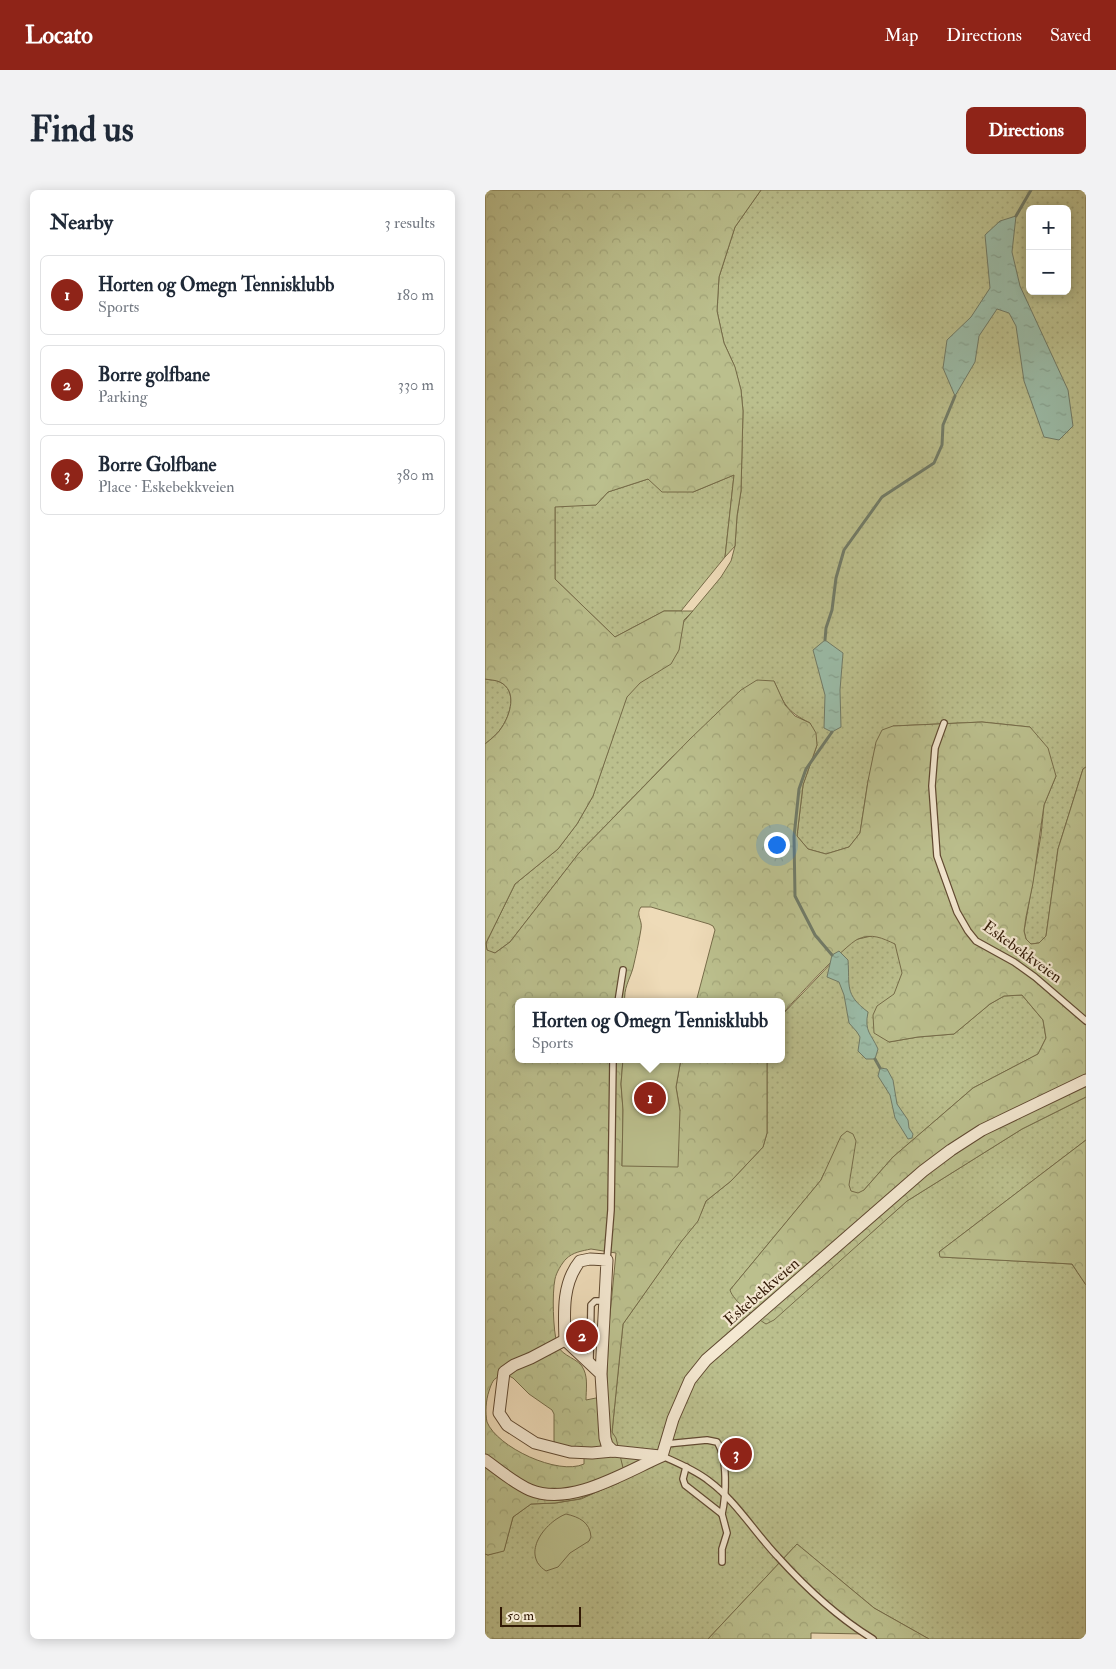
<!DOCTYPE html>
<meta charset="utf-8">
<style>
:root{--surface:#fff;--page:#f2f2f3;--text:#1f2937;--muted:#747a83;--line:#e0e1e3;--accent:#8f2418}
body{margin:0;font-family:"IM FELL Double Pica",serif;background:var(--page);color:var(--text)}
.controls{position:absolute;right:15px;top:15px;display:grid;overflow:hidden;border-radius:8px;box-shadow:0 2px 12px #0003}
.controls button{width:45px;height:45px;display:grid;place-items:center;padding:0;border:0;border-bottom:1px solid var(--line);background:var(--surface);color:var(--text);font:25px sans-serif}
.scale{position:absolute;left:15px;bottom:12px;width:81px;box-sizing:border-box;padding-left:5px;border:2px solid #321905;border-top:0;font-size:14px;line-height:18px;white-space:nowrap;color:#321905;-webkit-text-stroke:4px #f4e8d1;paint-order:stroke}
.you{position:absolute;left:291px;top:654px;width:18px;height:18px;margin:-12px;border:4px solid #fff;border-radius:50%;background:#1a73e8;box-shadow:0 0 0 8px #1a73e833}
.badge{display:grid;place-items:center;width:32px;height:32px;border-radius:50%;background:var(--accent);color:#fff;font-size:16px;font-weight:700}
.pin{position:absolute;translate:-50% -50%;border:2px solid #fff;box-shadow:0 1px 5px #0006}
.popup{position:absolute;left:30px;top:808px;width:270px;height:65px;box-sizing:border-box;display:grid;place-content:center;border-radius:8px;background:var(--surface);filter:drop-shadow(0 1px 4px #0005);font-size:16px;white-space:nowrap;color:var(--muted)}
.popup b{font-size:19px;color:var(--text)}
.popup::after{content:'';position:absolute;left:50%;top:100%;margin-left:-10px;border:10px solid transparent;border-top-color:var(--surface)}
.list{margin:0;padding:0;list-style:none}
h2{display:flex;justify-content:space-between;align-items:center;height:65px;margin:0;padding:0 20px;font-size:21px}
h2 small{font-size:16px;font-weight:400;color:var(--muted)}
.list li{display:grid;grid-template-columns:32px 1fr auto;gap:15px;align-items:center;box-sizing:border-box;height:80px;margin:0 10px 10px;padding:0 10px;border:1px solid var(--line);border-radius:8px}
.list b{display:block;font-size:19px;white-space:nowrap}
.list p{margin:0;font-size:16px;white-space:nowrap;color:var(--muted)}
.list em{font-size:16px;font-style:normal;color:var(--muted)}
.map{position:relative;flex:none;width:601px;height:1449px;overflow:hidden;border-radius:8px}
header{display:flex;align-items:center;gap:30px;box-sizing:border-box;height:70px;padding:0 25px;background:var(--accent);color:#fff}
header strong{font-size:24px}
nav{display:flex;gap:28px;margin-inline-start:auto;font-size:18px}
.intro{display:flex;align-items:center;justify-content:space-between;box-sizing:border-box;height:120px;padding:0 30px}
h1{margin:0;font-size:35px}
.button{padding:12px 22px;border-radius:8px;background:var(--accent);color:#fff;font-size:18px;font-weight:700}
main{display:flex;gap:30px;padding:0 30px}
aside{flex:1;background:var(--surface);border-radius:8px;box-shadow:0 2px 12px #0003}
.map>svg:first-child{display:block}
.grass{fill:url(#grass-dots);stroke:#766c49;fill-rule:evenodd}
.forest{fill:url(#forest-crowns);stroke:#766c49;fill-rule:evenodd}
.pitch{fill:#bbbf8d;stroke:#766c49}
.water{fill:url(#water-ripples);stroke:#717b67}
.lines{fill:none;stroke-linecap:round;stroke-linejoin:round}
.stream{stroke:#717b67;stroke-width:3}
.service-casing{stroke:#614a32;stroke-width:8}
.minor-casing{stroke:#614a32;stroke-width:13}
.service{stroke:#f4e8d1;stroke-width:5.5}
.minor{stroke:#f4e8d1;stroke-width:11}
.labels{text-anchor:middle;stroke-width:4.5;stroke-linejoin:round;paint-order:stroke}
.street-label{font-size:16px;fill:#321905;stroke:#f4e8d1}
</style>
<header>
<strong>Locato</strong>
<nav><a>Map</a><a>Directions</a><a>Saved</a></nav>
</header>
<div class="intro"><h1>Find us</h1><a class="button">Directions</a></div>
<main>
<aside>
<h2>Nearby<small>3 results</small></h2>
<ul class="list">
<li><span class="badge">1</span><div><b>Horten og Omegn Tennisklubb</b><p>Sports</p></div><em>180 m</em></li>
<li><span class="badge">2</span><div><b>Borre golfbane</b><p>Parking</p></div><em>330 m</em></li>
<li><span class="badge">3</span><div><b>Borre Golfbane</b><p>Place · Eskebekkveien</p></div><em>380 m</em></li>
</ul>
</aside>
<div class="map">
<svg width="601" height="1449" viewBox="0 0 601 1449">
<defs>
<pattern id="grass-dots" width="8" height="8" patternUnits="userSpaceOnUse" patternTransform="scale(1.25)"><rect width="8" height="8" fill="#bbbf8d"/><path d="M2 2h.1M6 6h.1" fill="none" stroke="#a1a478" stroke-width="1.8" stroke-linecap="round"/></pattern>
<pattern id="forest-crowns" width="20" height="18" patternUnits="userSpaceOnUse" patternTransform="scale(1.25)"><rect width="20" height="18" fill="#bbbf8d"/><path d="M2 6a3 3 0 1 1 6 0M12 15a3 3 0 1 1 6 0" fill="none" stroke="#a1a478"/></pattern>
<pattern id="water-ripples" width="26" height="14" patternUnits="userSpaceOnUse" patternTransform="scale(1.25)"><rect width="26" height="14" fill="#9bbca8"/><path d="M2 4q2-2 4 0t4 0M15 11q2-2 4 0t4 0" fill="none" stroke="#86a18f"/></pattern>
</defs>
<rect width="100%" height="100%" fill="#eedbb8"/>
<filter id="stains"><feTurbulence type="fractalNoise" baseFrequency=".004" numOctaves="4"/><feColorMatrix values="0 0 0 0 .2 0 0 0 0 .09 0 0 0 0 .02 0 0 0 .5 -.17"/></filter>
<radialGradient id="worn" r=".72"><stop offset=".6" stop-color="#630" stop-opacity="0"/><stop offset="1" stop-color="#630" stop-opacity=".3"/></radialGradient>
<!-- grass -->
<g class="grass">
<path d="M276,0H601V577L598,579L573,659L561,746L554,753L546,754L541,749L539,741L556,645L559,615L571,586L545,537L497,532L408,536L383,591L375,643L364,657L341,664L323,659L312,646L318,595L332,555L325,533C301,521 299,514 289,491L188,566L94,663L25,752L10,763L2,761L1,753L30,694L73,659L92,634L108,606L138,517L142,500L236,387L246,371L250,356L252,326L256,301L258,221L256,200L249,175L239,153L232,121L234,87L250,37ZM545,19H582V101H545Z"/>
<polygon points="249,285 240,367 196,421 179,421 130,447 70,389 70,316 111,315 123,302 163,289 208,302"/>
<path d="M0,489C5,490 11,490 15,492C33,501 25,525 17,537C13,544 6,549 0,554Z"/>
<path d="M391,745C396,747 404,749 409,753C429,773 409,827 404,852L433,847L469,844L505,814L519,806L537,805L558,830L561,848L553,864L488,898L408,967L371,1009L339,983L336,990L245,1100L377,1051L422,1011L537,939L601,907V950L454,1062L456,1067L587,1074L601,1095V1449H444L389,1418L312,1354L223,1449H0V1364L3,1365L19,1360L28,1327L46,1314L70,1313L96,1309L134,1292L138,1278L127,1242L138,1134L216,1023L221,1011L246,991L278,957L282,943V869H296V826L352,767L364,751Z"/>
</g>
<!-- forest -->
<g class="forest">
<path d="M0,0H276L250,37L234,87L232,121L239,153L250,177L256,200L258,221L256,301L252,326L250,356L240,367L249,285L208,302H177L163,289L123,302L111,315L70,317V389L130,447L179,421H208L199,430L194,460L186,474L155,493L142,507L108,606L92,634L73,659L30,694L1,753L2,760L10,763L25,752L94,663L205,549L256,500L272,490L289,491L300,515L310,526L325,533L331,543L332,555L318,595L312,646L323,659L341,664L364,657L375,643L383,591L391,552L397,540L408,536L497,532L545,537L563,558L571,586L559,615L548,693L541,727L539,741L541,749L546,754L554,753L561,746L573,659L598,579L601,577V907L537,939L422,1011L289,1130L281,1134C271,1128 248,1111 245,1100L336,990L356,946L362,941L368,944L371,951L364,995L366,1001L373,1003L379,1000L408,967L488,898L553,864L561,848L558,830L537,805L519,806L505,814L469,844L433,847L404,852L389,843L388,825L392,816L409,804L417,783L410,754C397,748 387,743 373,749C360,755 306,813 296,826V812H211L230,740L228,736L224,734L166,717H156C150,725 158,730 156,739C154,752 151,765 148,778C145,789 138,799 140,812H34V869H138L136,894L138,919L137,976L195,921L191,897L196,869H282V943L278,957L246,991L221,1011L213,1031L196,1052L138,1134L127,1242L131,1248L138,1278L134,1293L94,1309L70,1313L46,1314L28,1327L19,1361L3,1365L0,1364V554C6,549 13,544 17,537C25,525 33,501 15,492C11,490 5,490 0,489ZM106,1059L131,1063L124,1135L121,1206L101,1210C101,1201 103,1189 99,1180C95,1168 76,1167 72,1154C68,1140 67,1103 70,1089C71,1083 77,1073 81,1069C88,1062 97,1061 106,1059ZM22,1185L28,1188L44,1204L67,1220L69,1224V1251L72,1256L99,1265V1274C73,1286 12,1257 2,1232C0,1222 1,1210 4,1201C8,1189 9,1187 22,1185Z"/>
<polygon points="601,950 601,1095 587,1074 455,1067 454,1062"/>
<polygon points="312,1354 389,1418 444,1449 388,1449 380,1444 326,1443 326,1449 223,1449"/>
</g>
<!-- pitch -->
<g class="pitch">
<polygon points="138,869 196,869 191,897 195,921 193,977 137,976 138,920 136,894"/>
<path d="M81,1324C94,1327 105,1332 106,1347L104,1351L85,1363L73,1377L61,1381C35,1364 60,1332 81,1324Z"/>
</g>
<!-- water -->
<g class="water">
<polygon points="531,26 527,62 535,96 583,200 588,236 574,250 559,247 539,191 531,136 524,123 512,119 494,146 490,172 470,206 458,178 462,150 486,127 505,98 500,45 515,31"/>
<polygon points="340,450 358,463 355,500 356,537 347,542 339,538 340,505 328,460"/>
<path d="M354,761L363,770C365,796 359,804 383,822C379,842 386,843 393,859L390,869H381L373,861L375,847L372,842L364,833L359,805L354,792L342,787L347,765Z"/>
<polygon points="395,878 402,879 408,890 412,914 423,930 424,938 428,944 427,948 423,949 410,928 405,905 393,886"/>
</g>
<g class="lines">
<!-- stream -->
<g class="stream">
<polyline points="531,26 546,0"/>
<polyline points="340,450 341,438 347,420 351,388 359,360 397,307 449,273 457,255 458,235 470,206"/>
<polyline points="347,542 321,579 314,599 309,647 310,706 330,745 347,765"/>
<polyline points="390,869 395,878"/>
</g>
<!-- service casing -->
<g class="service-casing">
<g id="service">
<polyline points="459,533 450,558 447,596 452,666 472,722 483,741 491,751 529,772 550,787 601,831"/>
<polyline points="133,812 138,780"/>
<polyline points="122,1070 126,1020 128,869"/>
<polyline points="105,1172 106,1115 110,1111 121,1111"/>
<path d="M181,1254L222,1250L232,1252C243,1268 241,1306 237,1324"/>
<path d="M177,1266C193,1273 210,1280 224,1291C251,1311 270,1343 293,1367C321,1398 352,1427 388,1449"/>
<polyline points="201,1277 198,1289 200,1295 237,1324 242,1343 237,1359 237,1372"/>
</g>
</g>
<!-- minor casing -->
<g class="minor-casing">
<g id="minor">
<polyline points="80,1150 46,1168 29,1175 19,1182 14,1223 22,1235 50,1253 85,1262 107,1263 128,1261 175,1266"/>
<path d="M116,1184L80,1150C79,1123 77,1093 95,1071L105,1069L122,1070L116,1184L120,1248L122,1255L128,1261"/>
<path d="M0,1270C14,1280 29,1293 45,1300C86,1317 140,1282 177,1266L188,1229L205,1190L221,1170L438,981L466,960L497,940L601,890"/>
</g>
</g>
<!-- service -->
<use href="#service" class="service"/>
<!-- minor -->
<use href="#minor" class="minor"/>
</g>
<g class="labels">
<!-- street labels -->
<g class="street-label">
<text transform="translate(538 761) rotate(36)" y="6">Eskebekkveien</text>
<text transform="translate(276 1101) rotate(-41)" y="6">Eskebekkveien</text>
</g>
</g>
<rect width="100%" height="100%" filter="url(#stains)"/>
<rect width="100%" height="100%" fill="url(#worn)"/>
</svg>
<div class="controls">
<button>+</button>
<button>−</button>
</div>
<div class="scale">50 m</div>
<div class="you"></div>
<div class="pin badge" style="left:165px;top:908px">1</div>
<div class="popup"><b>Horten og Omegn Tennisklubb</b>Sports</div>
<div class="pin badge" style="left:97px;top:1146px">2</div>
<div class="pin badge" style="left:251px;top:1264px">3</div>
</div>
</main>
